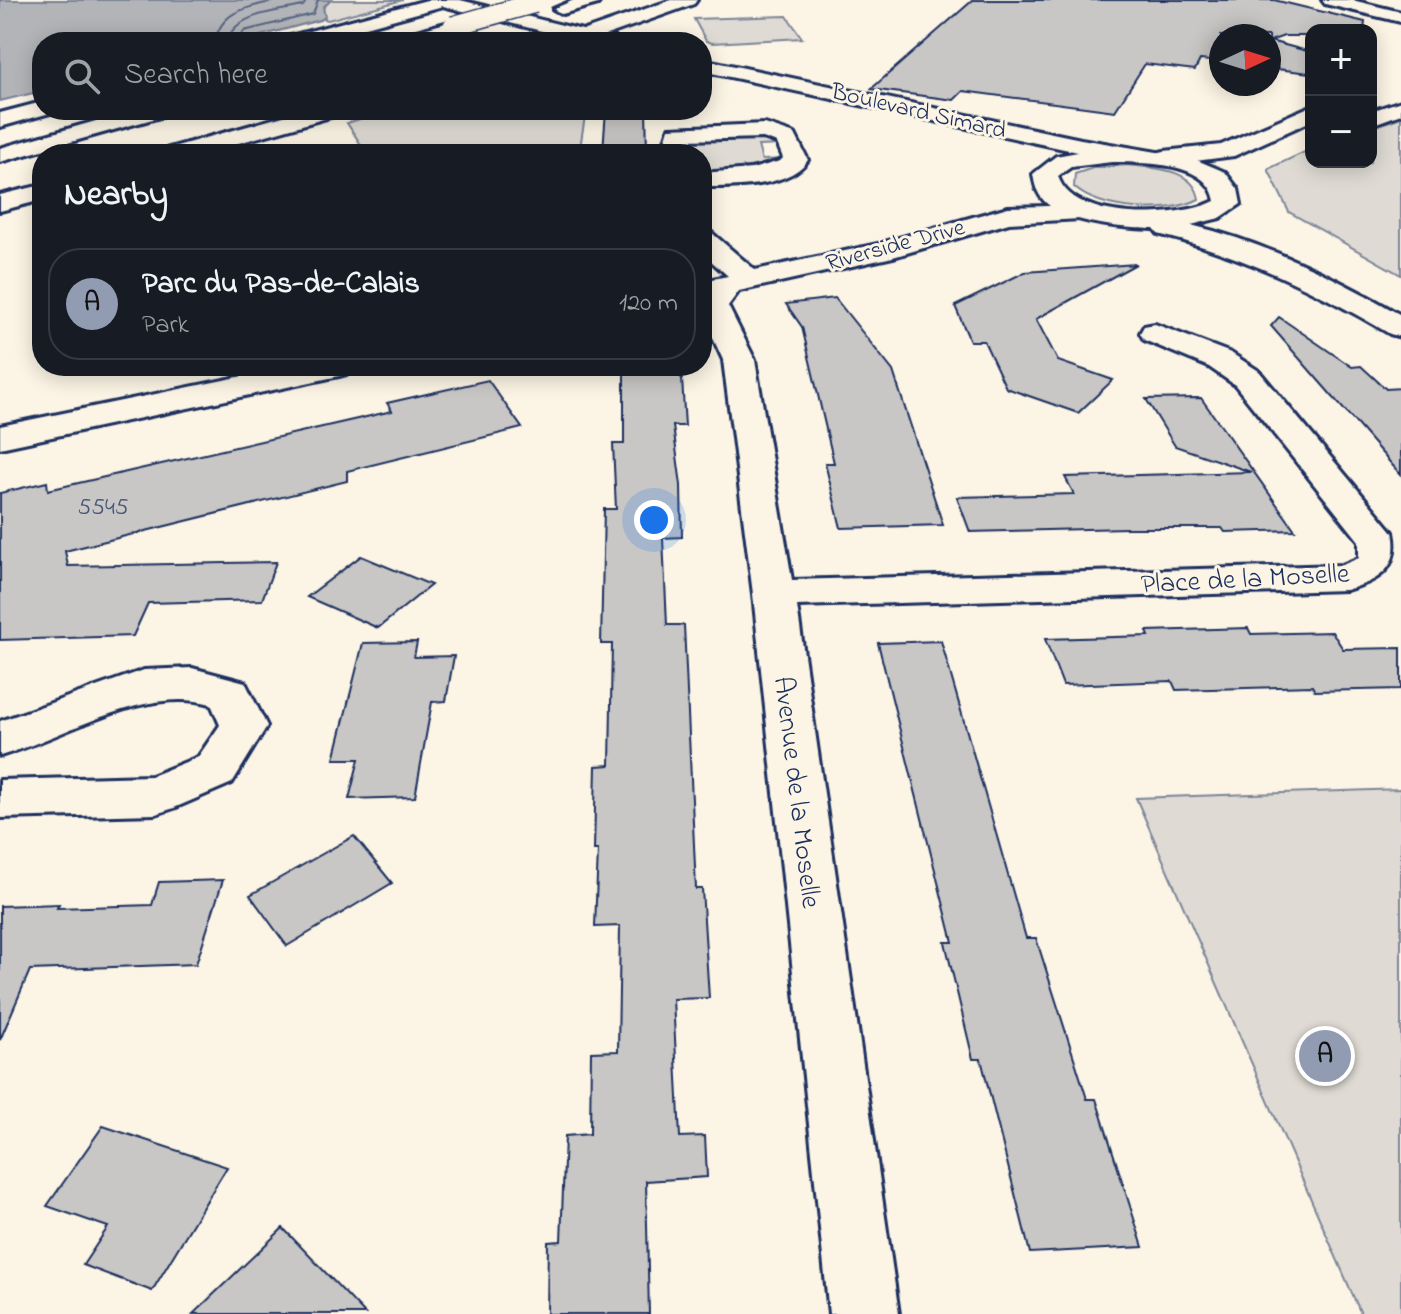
<!DOCTYPE html>
<meta charset="utf-8">
<style>
:root{--surface:#171b24;--page:#242831;--text:#f1f3f6;--muted:#9ea1a6;--line:#363941;--accent:#919bb2}
body{margin:0;font-family:"Indie Flower",sans-serif;background:var(--page);color:var(--text)}
.controls{position:absolute;right:24px;top:24px;display:grid;overflow:hidden;border-radius:16px;box-shadow:0 4px 20px #0003}
.controls button{width:72px;height:72px;display:grid;place-items:center;padding:0;border:0;border-bottom:2px solid var(--line);background:var(--surface);color:var(--text);font:40px sans-serif}
.compass{position:absolute;left:1209px;top:24px;width:72px;height:72px;border-radius:50%;background:var(--surface);box-shadow:0 4px 20px #0003;rotate:86deg}
.you{position:absolute;left:654px;top:520px;width:28px;height:28px;margin:-20px;border:6px solid #fff;border-radius:50%;background:#1a73e8;box-shadow:0 0 0 12px #1a73e833}
.badge{display:grid;place-items:center;width:52px;height:52px;border-radius:50%;background:var(--accent);color:#111;font-size:26px;font-weight:700}
.pin{position:absolute;translate:-50% -50%;border:4px solid #fff;box-shadow:0 2px 8px #0006}
.list{margin:0;padding:0;list-style:none}
h2{display:flex;justify-content:space-between;align-items:center;height:104px;margin:0;padding:0 32px;font-size:34px}
h2 small{font-size:26px;font-weight:400;color:var(--muted)}
.list li{display:grid;grid-template-columns:52px 1fr auto;gap:24px;align-items:center;box-sizing:border-box;height:112px;margin:0 16px 16px;padding:0 16px;border:2px solid var(--line);border-radius:32px}
.list b{display:block;font-size:30px;white-space:nowrap}
.list p{margin:0;font-size:26px;white-space:nowrap;color:var(--muted)}
.list em{font-size:26px;font-style:normal;color:var(--muted)}
.icon{flex:none;width:44px;height:44px;fill:none;stroke:currentColor;stroke-width:2;stroke-linecap:round;stroke-linejoin:round}
.map{position:relative;flex:none;width:1401px;height:1314px;overflow:hidden}
.search{position:absolute;background:var(--surface);box-shadow:0 4px 20px #0003;left:32px;top:32px;width:680px;height:88px;display:flex;align-items:center;gap:20px;box-sizing:border-box;padding:0 28px;border-radius:32px;color:var(--muted);font-size:30px}
.panel{position:absolute;background:var(--surface);box-shadow:0 4px 20px #0003;left:32px;top:144px;width:680px;height:232px;border-radius:32px}
.map>svg:first-child{display:block}
.green{fill:#dfdbd4;stroke:#7d8599;stroke-width:2}
.water{fill:#b2b4b8;stroke:#767f94;stroke-width:2}
.lines{fill:none;stroke-linecap:round;stroke-linejoin:round}
.shore{stroke:#576482;stroke-width:2}
.building{fill:#c8c7c6;stroke:#1b2f5e;stroke-width:2}
.minor-casing{stroke:#1b2f5e;stroke-width:6}
.major-casing{stroke:#1b2f5e;stroke-width:6}
.highway-casing{stroke:#1b2f5e;stroke-width:6}
.minor{fill:#fcf5e5;fill-rule:evenodd}
.major{fill:#fcf5e5;fill-rule:evenodd}
.highway{fill:#fcf5e5;fill-rule:evenodd}
.highway-bridge-casing{stroke:#1b2f5e;stroke-width:22;stroke-linecap:butt}
.highway-bridge{stroke:#fcf5e5;stroke-width:19}
.labels{text-anchor:middle;stroke-width:6;stroke-linejoin:round;paint-order:stroke}
.far-street-label{font-size:24px;fill:#1b2f5e;stroke:#fcf5e5}
.number-label{font-size:24px;fill:#465578}
.street-label{font-size:28px;fill:#1b2f5e;stroke:#fcf5e5}
</style>
<div class="map">
<svg width="1401" height="1314" viewBox="0 0 1401 1314">
<rect width="100%" height="100%" fill="#fcf5e5"/>
<filter id="ink" filterUnits="userSpaceOnUse"><feTurbulence type="fractalNoise" baseFrequency=".0125" numOctaves="2"/><feDisplacementMap in="SourceGraphic" scale="16" xChannelSelector="R" yChannelSelector="G"/><feConvolveMatrix kernelMatrix="1 2 1 2 8 2 1 2 1" color-interpolation-filters="sRGB"/></filter>
<g filter="url(#ink)">
<!-- green -->
<g class="green">
<polygon points="331,0 403,0 328,20 324,19 323,8"/>
<polygon points="787,16 802,38 712,43 706,41 694,19"/>
<polygon points="389,110 586,110 579,154 367,154 347,123"/>
<polygon points="1401,117 1401,275 1289,212 1268,169 1311,149 1311,162 1371,162 1371,128"/>
<polygon points="731,137 771,137 780,145 758,146 762,160 785,159 766,168 760,165 704,174 702,154 684,154 683,144 688,141"/>
<path d="M1127,165C1153,168 1194,168 1199,199C1169,215 1099,211 1074,187L1075,174L1093,168Z"/>
<polygon points="1401,789 1401,1314 1361,1314 1136,798"/>
</g>
<!-- water -->
<polygon class="water" points="0,0 331,0 323,7 325,17 320,20 256,37 223,42 42,42 42,91 0,101"/>
<g class="lines">
<!-- shore -->
<g class="shore">
<path d="M215,42C221,9 250,7 279,0"/>
<path d="M227,42C234,13 277,12 303,6L307,0"/>
<polyline points="237,42 244,31 313,14 318,0"/>
</g>
</g>
<!-- building -->
<g class="building">
<polygon points="973,0 1274,0 1365,22 1364,30 1311,30 1311,36 1284,36 1270,41 1311,52 1309,73 1269,68 1269,36 1221,36 1221,62 1200,60 1195,70 1145,64 1115,111 963,91 954,100 871,89"/>
<polygon points="606,110 646,110 647,150 603,151"/>
<polygon points="1136,264 1036,319 1058,361 1113,380 1078,413 1006,388 984,341 970,341 955,306 1025,272"/>
<polygon points="835,298 893,371 943,525 841,528 825,463 834,463 802,327 786,304"/>
<polygon points="1279,317 1352,367 1361,366 1386,389 1401,388 1401,475 1271,326"/>
<polygon points="624,366 675,366 682,379 685,426 673,426 681,485 682,537 663,538 667,625 684,625 696,889 702,889 709,998 673,999 680,1137 705,1136 707,1177 646,1181 649,1314 547,1314 548,1242 561,1241 565,1136 590,1134 591,1052 618,1051 620,926 595,927 598,850 594,850 596,766 610,765 612,644 601,644 604,509 616,509 613,444 624,444"/>
<polygon points="488,380 522,428 347,471 347,481 65,551 68,566 276,562 262,600 148,603 133,636 0,640 0,493 47,482 48,490 392,411 387,403"/>
<polygon points="1201,398 1295,530 1225,532 1222,528 1127,528 970,532 957,497 1074,494 1065,477 1251,472 1175,446 1146,399"/>
<polygon points="361,556 431,585 378,628 307,597"/>
<polygon points="1248,628 1251,634 1332,632 1343,649 1401,648 1401,689 1315,691 1312,686 1176,690 1172,681 1063,685 1045,639 1149,636 1147,631"/>
<polygon points="941,641 1026,938 1036,938 1087,1099 1096,1099 1143,1247 1030,1253 981,1059 973,1059 945,942 953,942 878,643"/>
<polygon points="417,642 414,657 454,656 446,701 432,702 415,797 349,799 359,759 334,759 363,643"/>
<polygon points="354,836 392,883 287,946 250,895"/>
<polygon points="223,880 196,964 30,970 0,1040 0,906 59,904 57,908 152,905 159,882"/>
<polygon points="103,1126 227,1167 152,1291 83,1265 108,1227 47,1206"/>
<polygon points="283,1228 365,1314 193,1314"/>
</g>
<g class="lines">
<!-- minor casing -->
<g class="minor-casing">
<g id="minor">
<polygon points="1322,0 1352,0 1401,12 1401,22 1325,4"/>
<polygon points="1401,101 1401,114 1371,125 1371,111"/>
<polygon points="1311,106 1311,121 1234,156 1164,165 1156,163 1152,158 1156,153 1164,151 1221,145"/>
<path d="M765,124L795,134L808,160C788,188 733,187 702,187V173L752,169L780,161L783,158L777,143L763,138L687,140L685,154H661L669,128Z"/>
<path d="M1089,205L1098,208L1102,213L1098,218L1009,223L893,257L739,291L728,306L755,360L792,580L1342,565L1359,558V541L1235,385L1209,367L1144,340L1140,333L1144,326L1155,324L1231,353L1259,371L1393,532C1401,571 1375,582 1346,590L797,606L899,1314H829L753,594L723,360L702,314V281L728,276L702,253V231L712,233L755,270L878,244L1008,207Z"/>
<polygon points="292,366 355,366 350,373 339,376 0,448 0,426"/>
<path d="M192,668L245,682L267,726L232,783L174,808L156,814L0,818V780L151,776L198,757L220,725L211,704C144,685 65,737 0,756V721L144,670Z"/>
</g>
</g>
<!-- major casing -->
<g class="major-casing">
<g id="major">
<polygon points="427,0 460,0 615,38 617,42 585,42 443,6 311,42 281,42 283,38"/>
<path d="M702,59L1081,139L1192,158L1225,172L1238,189L1241,204L1220,218L1191,225C1266,243 1335,277 1401,315V337L1390,334C1316,290 1242,255 1158,234L1154,229C1124,228 1053,224 1038,192C1035,187 1034,180 1033,174L1056,156L1078,152L702,71ZM1112,162C1143,163 1209,161 1215,201C1179,219 1072,223 1058,176L1071,167Z"/>
<polygon points="42,102 42,110 51,110 50,113 0,127 0,113"/>
</g>
</g>
<!-- highway casing -->
<g class="highway-casing">
<g id="highway">
<polygon points="574,0 601,0 598,4 562,14 553,9"/>
<polygon points="671,0 697,0 694,4 587,42 560,42 562,38"/>
<polygon points="453,21 462,26 459,30 418,42 389,42 391,38"/>
<polygon points="135,110 170,110 167,115 0,162 0,148"/>
<polygon points="305,110 340,110 337,115 200,154 162,154 166,149"/>
<polygon points="42,185 42,200 0,211 0,195"/>
</g>
</g>
<!-- minor -->
<use href="#minor" class="minor"/>
<!-- major -->
<use href="#major" class="major"/>
<!-- highway -->
<use href="#highway" class="highway"/>
<!-- highway-bridge casing -->
<g class="highway-bridge-casing">
<polyline id="highway-bridge" points="453,26 535,3"/>
</g>
<!-- highway-bridge -->
<use href="#highway-bridge" class="highway-bridge"/>
</g>
</g>
<g class="labels">
<!-- far-street labels -->
<g class="far-street-label">
<text transform="translate(919 110) rotate(13)" y="8">Boulevard Simard</text>
<text transform="translate(895 244) rotate(-15)" y="8">Riverside Drive</text>
</g>
<!-- number labels -->
<g class="number-label">
<text x="103" y="514">5545</text>
</g>
<!-- street labels -->
<g class="street-label">
<text transform="translate(1245 577) rotate(-3)" y="10">Place de la Moselle</text>
<text transform="translate(799 792) rotate(83)" y="10">Avenue de la Moselle</text>
</g>
</g>
</svg>
<div class="controls">
<button>+</button>
<button>−</button>
</div>
<svg class="compass" viewBox="-18 -18 36 36"><path d="M0-13l5 13h-10z" fill="#e53935"/><path d="M0 13l5-13h-10z" fill="#9ea1a6"/></svg>
<div class="you"></div>
<div class="pin badge" style="left:1325px;top:1056px">A</div>
<div class="search"><svg class="icon" aria-label="search" viewBox="0 0 24 24"><circle cx="10" cy="10" r="6"/><path d="M15 15l6 6"/></svg>Search here</div>
<section class="panel">
<h2>Nearby<small></small></h2>
<ul class="list">
<li><span class="badge">A</span><div><b>Parc du Pas-de-Calais</b><p>Park</p></div><em>120 m</em></li>
</ul>
</section>
</div>
